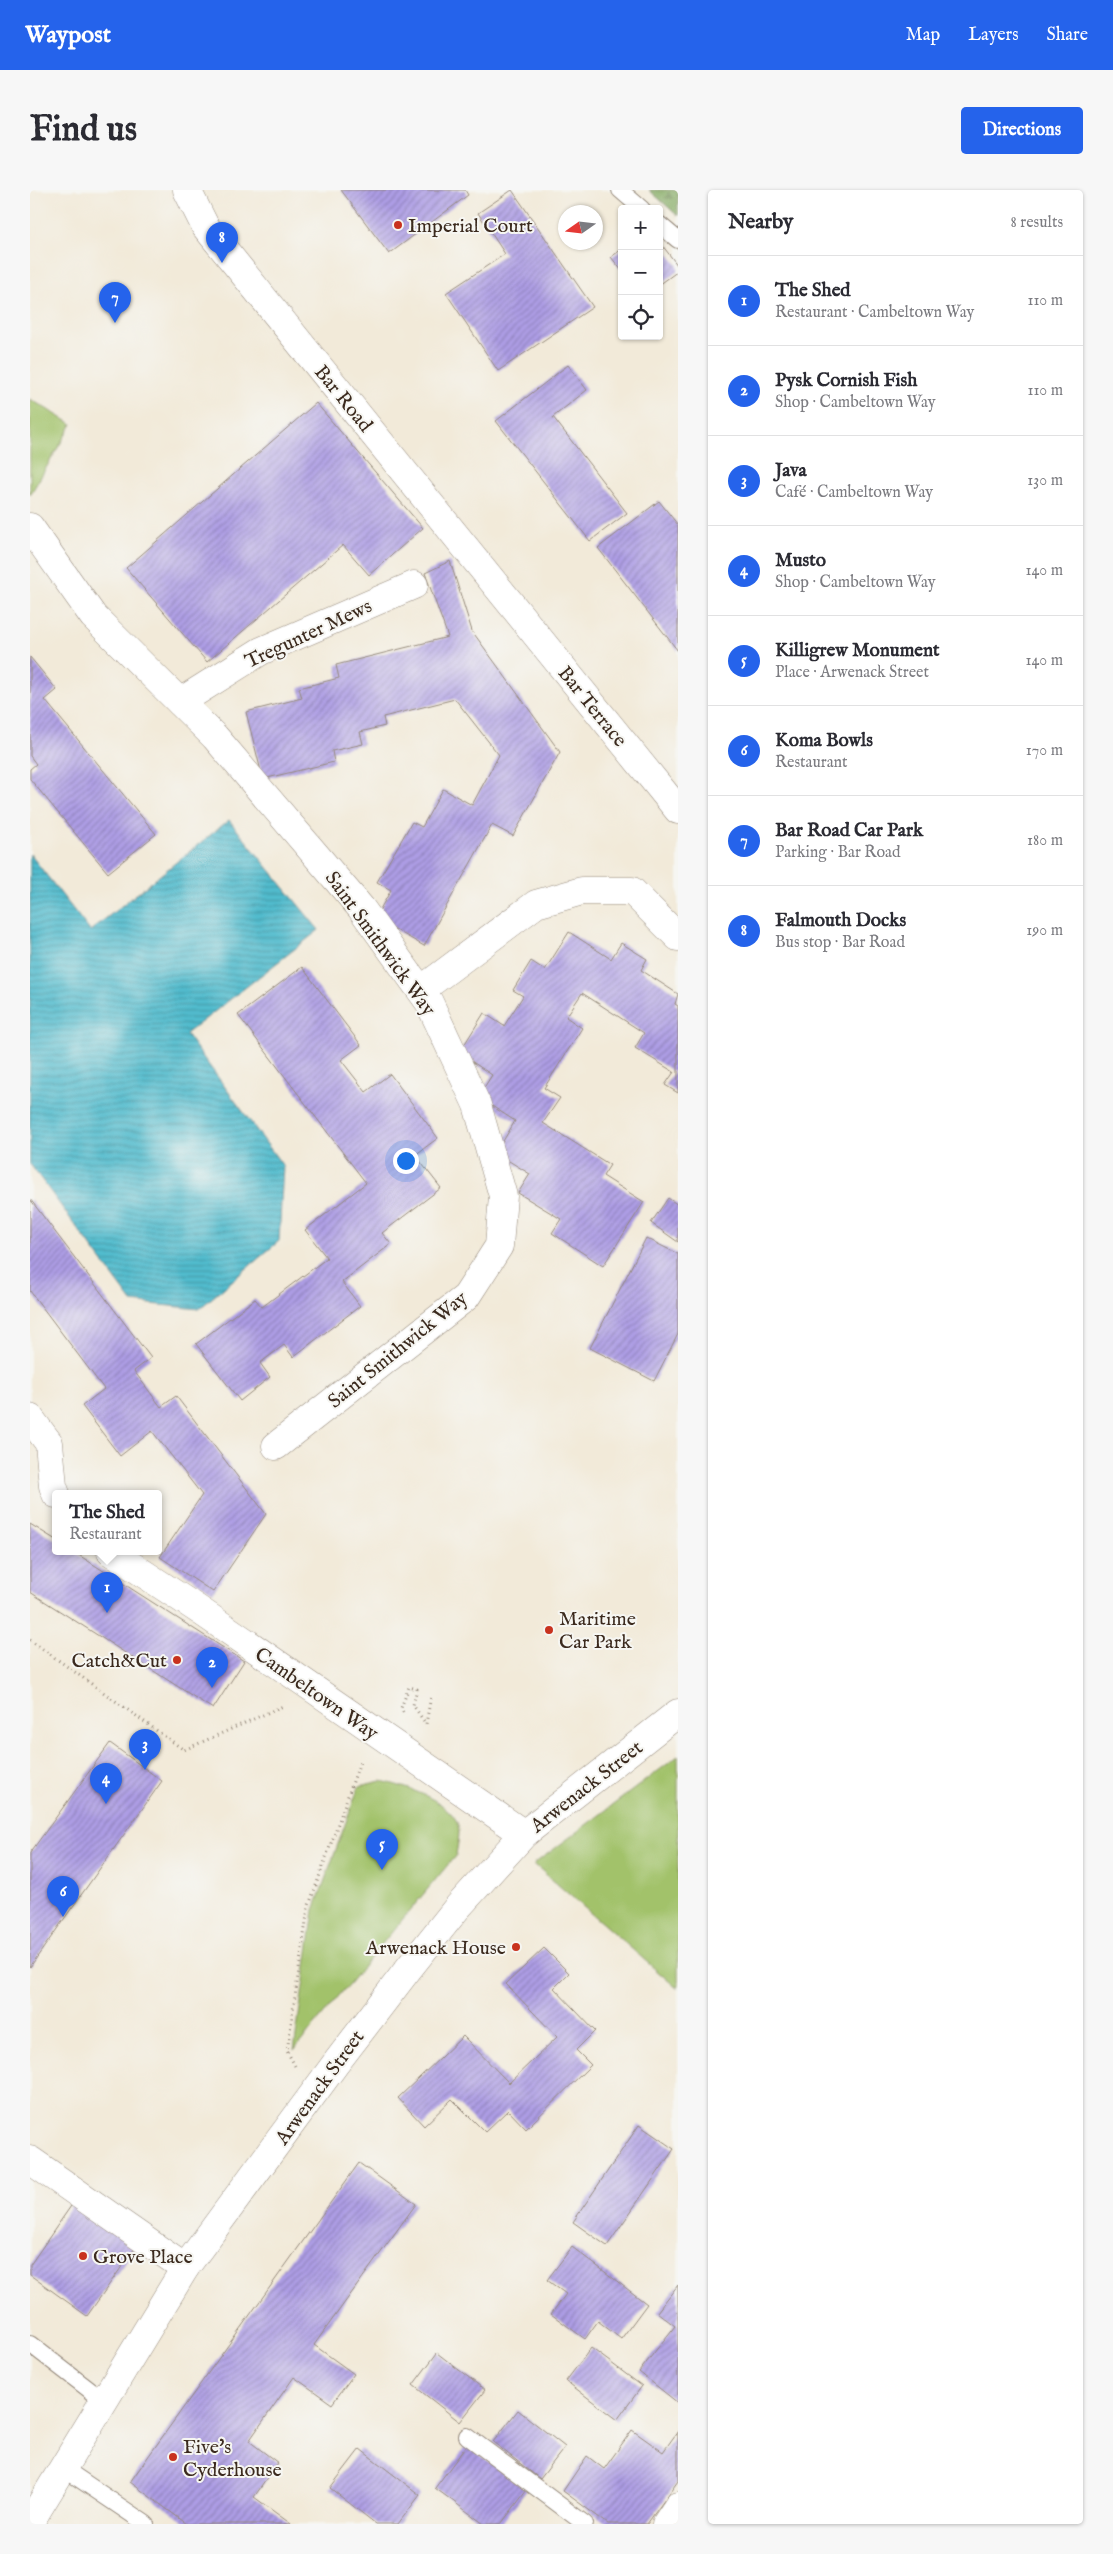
<!DOCTYPE html>
<meta charset="utf-8">
<style>
:root{--surface:#fff;--page:#f7f7f7;--text:#2b2b33;--muted:#7c7c81;--line:#e1e1e2;--accent:#2563eb}
body{margin:0;font-family:"IM FELL English",serif;background:var(--page);color:var(--text)}
.controls{position:absolute;right:15px;top:15px;display:grid;overflow:hidden;border-radius:5px;box-shadow:0 1px 4px #0004}
.controls button{width:45px;height:45px;display:grid;place-items:center;padding:0;border:0;border-bottom:1px solid var(--line);background:var(--surface);color:var(--text);font:25px sans-serif}
.compass{position:absolute;left:528px;top:15px;width:45px;height:45px;border-radius:50%;background:var(--surface);box-shadow:0 1px 4px #0004;rotate:256deg}
.you{position:absolute;left:375px;top:970px;width:18px;height:18px;margin:-12px;border:4px solid #fff;border-radius:50%;background:#1a73e8;box-shadow:0 0 0 8px #1a73e833}
.badge{display:grid;place-items:center;width:32px;height:32px;border-radius:50%;background:var(--accent);color:#fff;font-size:16px;font-weight:700}
.pin{position:absolute;translate:-50% -41px;filter:drop-shadow(0 1px 2px #0008)}
.pin::after{content:'';position:absolute;top:26px;width:18px;height:15px;background:inherit;clip-path:polygon(0 0,100% 0,50% 100%)}
.popup{position:absolute;left:22px;top:1300px;width:110px;height:65px;box-sizing:border-box;display:grid;place-content:center;border-radius:5px;background:var(--surface);filter:drop-shadow(0 1px 4px #0005);font-size:16px;white-space:nowrap;color:var(--muted)}
.popup b{font-size:19px;color:var(--text)}
.popup::after{content:'';position:absolute;left:50%;top:100%;margin-left:-10px;border:10px solid transparent;border-top-color:var(--surface)}
.list{margin:0;padding:0;list-style:none}
h2{display:flex;justify-content:space-between;align-items:center;height:65px;margin:0;padding:0 20px;font-size:21px}
h2 small{font-size:16px;font-weight:400;color:var(--muted)}
.list li{display:grid;grid-template-columns:32px 1fr auto;gap:15px;align-items:center;box-sizing:border-box;height:90px;padding:0 20px;border-top:1px solid var(--line)}
.list b{display:block;font-size:19px;white-space:nowrap}
.list p{margin:0;font-size:16px;white-space:nowrap;color:var(--muted)}
.list em{font-size:16px;font-style:normal;color:var(--muted)}
.icon{flex:none;width:28px;height:28px;fill:none;stroke:currentColor;stroke-width:2;stroke-linecap:round;stroke-linejoin:round}
.map{position:relative;flex:none;width:648px;height:2334px;overflow:hidden;border-radius:5px}
header{display:flex;align-items:center;gap:30px;box-sizing:border-box;height:70px;padding:0 25px;background:var(--accent);color:#fff}
header strong{font-size:24px}
nav{display:flex;gap:28px;margin-inline-start:auto;font-size:18px}
.intro{display:flex;align-items:center;justify-content:space-between;box-sizing:border-box;height:120px;padding:0 30px}
h1{margin:0;font-size:35px}
.button{padding:12px 22px;border-radius:5px;background:var(--accent);color:#fff;font-size:18px;font-weight:700}
main{display:flex;gap:30px;padding:0 30px}
aside{flex:1;background:var(--surface);border-radius:5px;box-shadow:0 1px 4px #0004}
.map>svg:first-child{display:block}
.forest{fill:url(#forest-firs);stroke:#5e693e}
.green{fill:#a2c26a;stroke:#6e7644}
.water{fill:url(#water-rules);stroke:#467276}
.building{fill:url(#building-hatch)}
.lines{fill:none;stroke-linecap:round;stroke-linejoin:round}
.lane-casing{stroke:#968a7c;stroke-width:18}
.street-casing{stroke:#968a7c;stroke-width:29}
.secondary-casing{stroke:#968a7c;stroke-width:29}
.path{stroke:#968a7c;stroke-width:3;stroke-dasharray:1 4;stroke-linecap:butt}
.lane{stroke:#fff;stroke-width:16}
.street{stroke:#fff;stroke-width:28}
.secondary{stroke:#fff;stroke-width:28}
.poi-dot{fill:#c8321e;stroke:#f6f6f2;stroke-width:2}
.labels{text-anchor:middle;stroke-width:4;stroke-linejoin:round;paint-order:stroke}
.poi-label{font-size:20px;fill:#3b2a1e;stroke:#f6f6f2;text-anchor:start}
.street-label{font-size:20px;fill:#3b2a1e;stroke:#f6f6f2}
</style>
<header>
<strong>Waypost</strong>
<nav><a>Map</a><a>Layers</a><a>Share</a></nav>
</header>
<div class="intro"><h1>Find us</h1><a class="button">Directions</a></div>
<main>
<div class="map">
<svg width="648" height="2334" viewBox="0 0 648 2334">
<defs>
<pattern id="forest-firs" width="22" height="20" patternUnits="userSpaceOnUse" patternTransform="scale(1.25)"><rect width="22" height="20" fill="#81a85e"/><path d="M5 1l3.5 6h-7zM16 11l3.5 6h-7z" fill="#6b894d"/></pattern>
<pattern id="water-rules" width="6" height="5" patternUnits="userSpaceOnUse" patternTransform="scale(1.25)"><rect width="6" height="5" fill="#51bbcd"/><path d="M0 2.5h6" fill="none" stroke="#4498a6"/></pattern>
<pattern id="building-hatch" width="6" height="6" patternUnits="userSpaceOnUse" patternTransform="scale(1.25)"><rect width="6" height="6" fill="#ad9de5"/><path d="M-1 1l2-2M0 6l6-6M5 7l2-2" fill="none" stroke="#8e80b9"/></pattern>
</defs>
<rect width="100%" height="100%" fill="#f6f6f2"/>
<filter id="ink" filterUnits="userSpaceOnUse"><feTurbulence type="fractalNoise" baseFrequency=".02" numOctaves="2"/><feDisplacementMap in="SourceGraphic" scale="10" xChannelSelector="R" yChannelSelector="G"/><feConvolveMatrix kernelMatrix="1 2 1 2 8 2 1 2 1" color-interpolation-filters="sRGB"/></filter>
<filter id="wash" filterUnits="userSpaceOnUse"><feTurbulence type="fractalNoise" baseFrequency=".0096" numOctaves="4" result="noise"/><feDisplacementMap in="SourceGraphic" scale="20" xChannelSelector="R" yChannelSelector="G"/><feGaussianBlur stdDeviation="1.12" result="paint"/><feColorMatrix in="noise" values="0 0 0 0 0 0 0 0 0 0 0 0 0 0 0 0 0 1.4 0 .05"/><feComposite in="paint" operator="in"/></filter>
<g filter="url(#wash)">
<rect width="100%" height="100%" fill="#f2ead9"/>
<!-- forest -->
<polygon class="forest" points="619,0 648,0 648,26"/>
<!-- green -->
<g class="green">
<polygon points="0,209 42,234 0,305"/>
<polygon points="648,1566 648,1799 504,1674"/>
<path d="M351,1591C374,1596 428,1612 429,1641C429,1649 427,1658 426,1665L264,1860L284,1720L329,1596Z"/>
</g>
<!-- water -->
<polygon class="water" points="199,630 289,740 156,844 253,976 249,1051 169,1119 102,1112 0,974 0,664 60,741"/>
<g id="blocks">
<!-- building -->
<g class="building">
<polygon points="311,0 435,0 438,5 359,64"/>
<polygon points="482,0 563,117 468,181 416,103 475,64 448,23"/>
<polygon points="629,51 648,76 648,81 629,95"/>
<polygon points="592,59 592,81 581,67"/>
<polygon points="538,175 557,200 523,227 597,323 560,351 466,231"/>
<polygon points="286,213 393,338 339,385 313,355 177,472 96,378"/>
<polygon points="629,311 648,335 648,461 568,358"/>
<polygon points="420,371 442,441 530,562 483,646 462,635 394,756 345,728 361,700 347,692 382,632 392,637 413,599 442,615 469,565 425,509 353,527 355,536 330,542 333,554 302,561 304,572 233,589 216,522 272,508 269,498 309,488 306,475 418,447 395,383"/>
<polygon points="0,467 27,500 15,510 126,644 78,683 0,589 0,579 6,574 0,566"/>
<polygon points="539,742 581,769 591,753 617,769 611,780 648,804 645,814 648,816 648,903 635,895 644,882 605,858 614,843 552,803 536,827 552,838 514,898 530,908 513,933 580,975 573,986 614,1012 573,1076 522,1043 531,1029 488,1003 500,984 466,963 485,931 448,907 462,885 429,863 454,823 474,836 493,806 483,800 501,771 515,780"/>
<polygon points="272,777 331,855 311,870 336,902 360,884 408,948 385,965 411,998 352,1043 361,1054 312,1092 330,1116 263,1167 254,1155 230,1173 240,1187 210,1211 166,1154 225,1109 232,1117 297,1068 275,1040 336,993 208,825"/>
<polygon points="638,1008 648,1015 648,1052 621,1033"/>
<polygon points="0,1009 121,1168 104,1181 131,1217 146,1206 236,1324 183,1402 130,1367 172,1305 122,1241 90,1266 52,1216 74,1199 0,1101"/>
<polygon points="616,1048 648,1064 648,1144 624,1191 560,1158"/>
<polygon points="0,1334 26,1350 26,1362 44,1362 214,1471 183,1519 0,1402"/>
<polygon points="80,1553 132,1591 0,1777 0,1663"/>
<polygon points="514,1758 539,1783 524,1798 565,1841 546,1860 561,1875 496,1939 478,1920 455,1942 422,1909 394,1936 368,1908 433,1846 479,1893 527,1847 476,1794"/>
<polygon points="609,1935 644,1959 577,2056 543,2032"/>
<polygon points="329,1973 386,2014 284,2155 324,2184 302,2214 264,2187 219,2251 248,2273 224,2307 261,2334 157,2334 100,2292"/>
<polygon points="43,2013 105,2058 57,2126 0,2085 0,2075"/>
<polygon points="542,2057 617,2114 591,2149 568,2131 555,2149 521,2124 536,2104 517,2090"/>
<polygon points="648,2095 648,2213 609,2182 645,2136 627,2122"/>
<polygon points="561,2158 612,2196 587,2230 536,2191"/>
<polygon points="407,2163 455,2200 430,2232 383,2195"/>
<polygon points="488,2220 535,2257 510,2289 463,2252"/>
<polygon points="602,2240 633,2262 648,2241 648,2291 617,2334 578,2334 533,2301 557,2266 574,2279"/>
<polygon points="437,2255 497,2300 471,2334 454,2334 405,2298"/>
<polygon points="330,2259 390,2305 368,2334 346,2334 300,2298"/>
</g>
</g>
</g>
<g filter="url(#ink)">
<use href="#blocks" fill-opacity="0" stroke="#968a7c" stroke-width="1"/>
<g class="lines">
<!-- lane casing -->
<g class="lane-casing">
<g id="lane">
<polyline points="590,0 612,19"/>
<polyline points="629,34 648,50"/>
<polyline points="0,2154 74,2211"/>
<polyline points="437,2246 555,2334"/>
<polyline points="33,2278 116,2334"/>
</g>
</g>
<!-- street casing -->
<g class="street-casing">
<g id="street">
<polyline points="0,337 63,426 185,547 331,718 399,812 447,915 473,1006 469,1056 436,1107 246,1256"/>
<polyline points="150,512 231,461 384,395"/>
<polyline points="391,800 506,714 552,701 602,701 648,747"/>
<polyline points="0,1228 19,1253 23,1296 26,1304"/>
<polyline points="81,1362 172,1422 494,1644"/>
<polyline points="0,1970 155,2078"/>
<polyline points="636,2334 648,2316"/>
</g>
</g>
<!-- secondary casing -->
<g class="secondary-casing">
<g id="secondary">
<polyline points="157,0 175,36 648,620"/>
<polyline points="0,2332 155,2078 306,1873 379,1778 427,1718 494,1644 648,1523"/>
</g>
</g>
<!-- path -->
<g class="path">
<polyline points="0,1450 154,1560 253,1516"/>
<polyline points="373,1522 371,1518 379,1497 387,1499 383,1515 396,1534 401,1506"/>
<polyline points="265,1876 257,1861 278,1718 331,1569"/>
</g>
<!-- lane -->
<use href="#lane" class="lane"/>
<!-- street -->
<use href="#street" class="street"/>
<!-- secondary -->
<use href="#secondary" class="secondary"/>
</g>
</g>
<!-- markers -->
<g class="poi-dot">
<circle cx="368" cy="35" r="5"/>
<circle cx="519" cy="1440" r="5"/>
<circle cx="147" cy="1470" r="5"/>
<circle cx="486" cy="1757" r="5"/>
<circle cx="53" cy="2066" r="5"/>
<circle cx="143" cy="2267" r="5"/>
</g>
<g class="labels">
<!-- poi labels -->
<g class="poi-label">
<text x="378" y="42">Imperial Court</text>
<text x="529" y="1435">Maritime<tspan x="529" dy="23">Car Park</tspan></text>
<text x="137" y="1477" text-anchor="end">Catch&amp;Cut</text>
<text x="476" y="1764" text-anchor="end">Arwenack House</text>
<text x="63" y="2073">Grove Place</text>
<text x="153" y="2263">Five's<tspan x="153" dy="23">Cyderhouse</tspan></text>
</g>
<!-- street labels -->
<g class="street-label">
<text transform="translate(314 208) rotate(51)" y="7">Bar Road</text>
<text transform="translate(278 443) rotate(-25)" y="7">Tregunter Mews</text>
<text transform="translate(563 516) rotate(51)" y="7">Bar Terrace</text>
<text transform="translate(351 753) rotate(54)" y="7">Saint Smithwick Way</text>
<text transform="translate(367 1159) rotate(-39)" y="7">Saint Smithwick Way</text>
<text transform="translate(287 1503) rotate(35)" y="7">Cambeltown Way</text>
<text transform="translate(556 1596) rotate(-38)" y="7">Arwenack Street</text>
<text transform="translate(289 1897) rotate(-54)" y="7">Arwenack Street</text>
</g>
</g>
</svg>
<div class="controls">
<button>+</button>
<button>−</button>
<button><svg class="icon" aria-label="locate" viewBox="0 0 24 24"><circle cx="12" cy="12" r="6"/><path d="M12 2v4M12 18v4M2 12h4M18 12h4"/></svg></button>
</div>
<svg class="compass" viewBox="-18 -18 36 36"><path d="M0-13l5 13h-10z" fill="#e53935"/><path d="M0 13l5-13h-10z" fill="#7c7c81"/></svg>
<div class="you"></div>
<div class="pin badge" style="left:77px;top:1423px">1</div>
<div class="popup"><b>The Shed</b>Restaurant</div>
<div class="pin badge" style="left:182px;top:1498px">2</div>
<div class="pin badge" style="left:115px;top:1580px">3</div>
<div class="pin badge" style="left:76px;top:1614px">4</div>
<div class="pin badge" style="left:352px;top:1680px">5</div>
<div class="pin badge" style="left:33px;top:1727px">6</div>
<div class="pin badge" style="left:85px;top:133px">7</div>
<div class="pin badge" style="left:192px;top:73px">8</div>
</div>
<aside>
<h2>Nearby<small>8 results</small></h2>
<ul class="list">
<li><span class="badge">1</span><div><b>The Shed</b><p>Restaurant · Cambeltown Way</p></div><em>110 m</em></li>
<li><span class="badge">2</span><div><b>Pysk Cornish Fish</b><p>Shop · Cambeltown Way</p></div><em>110 m</em></li>
<li><span class="badge">3</span><div><b>Java</b><p>Café · Cambeltown Way</p></div><em>130 m</em></li>
<li><span class="badge">4</span><div><b>Musto</b><p>Shop · Cambeltown Way</p></div><em>140 m</em></li>
<li><span class="badge">5</span><div><b>Killigrew Monument</b><p>Place · Arwenack Street</p></div><em>140 m</em></li>
<li><span class="badge">6</span><div><b>Koma Bowls</b><p>Restaurant</p></div><em>170 m</em></li>
<li><span class="badge">7</span><div><b>Bar Road Car Park</b><p>Parking · Bar Road</p></div><em>180 m</em></li>
<li><span class="badge">8</span><div><b>Falmouth Docks</b><p>Bus stop · Bar Road</p></div><em>190 m</em></li>
</ul>
</aside>
</main>
